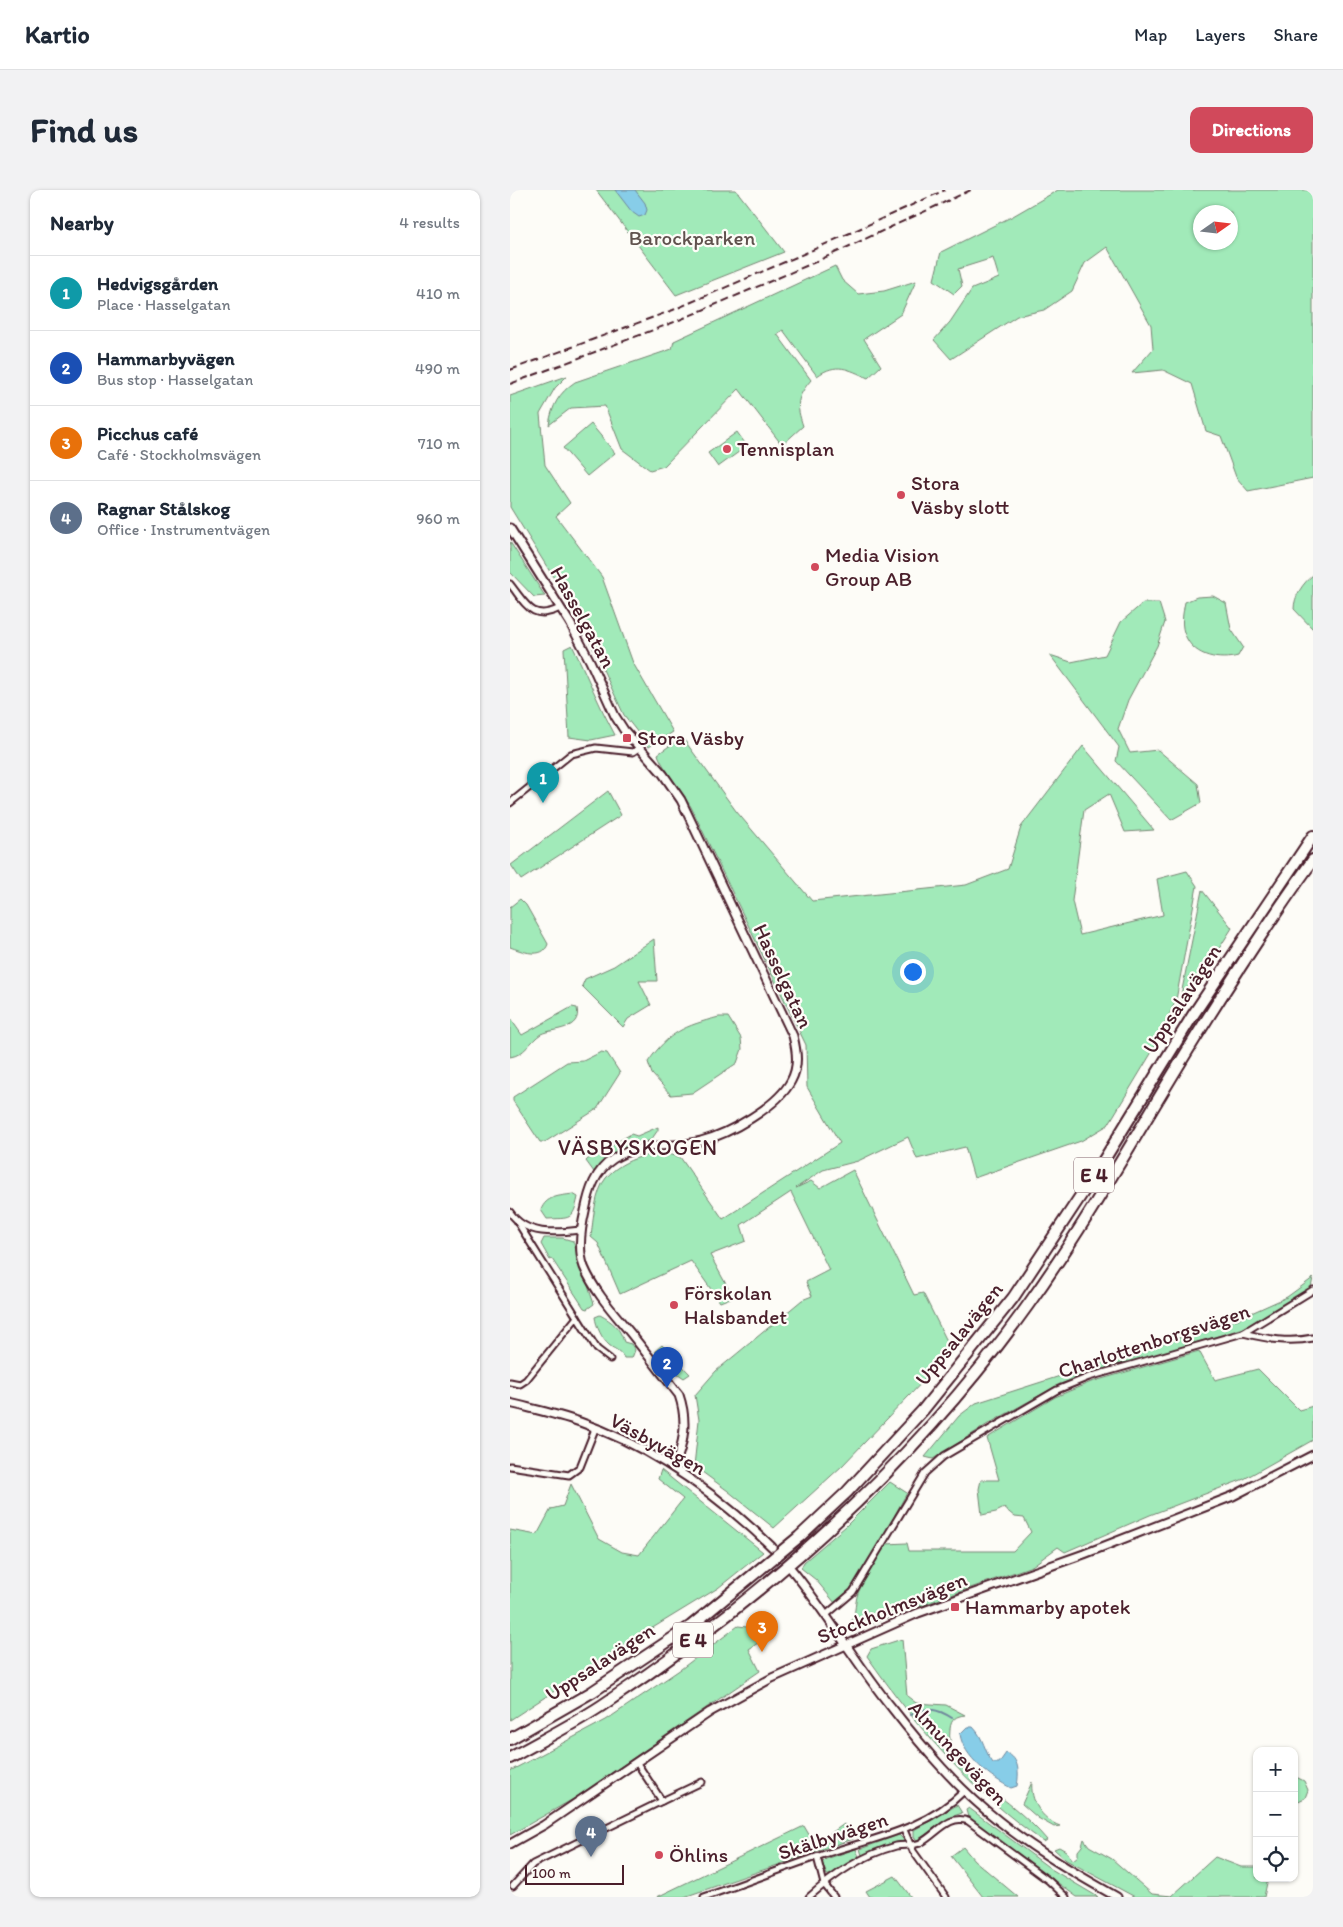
<!DOCTYPE html>
<meta charset="utf-8">
<style>
:root{--surface:#fff;--page:#f2f2f3;--text:#1f2937;--muted:#747a83;--line:#e0e1e3;--accent:#d1495b}
body{margin:0;font-family:Itim,sans-serif;background:var(--page);color:var(--text)}
.controls{position:absolute;right:15px;bottom:15px;display:grid;overflow:hidden;border-radius:10px;box-shadow:0 1px 4px #0004}
.controls button{width:45px;height:45px;display:grid;place-items:center;padding:0;border:0;border-bottom:1px solid var(--line);background:var(--surface);color:var(--text);font:25px sans-serif}
.compass{position:absolute;left:683px;top:15px;width:45px;height:45px;border-radius:50%;background:var(--surface);box-shadow:0 1px 4px #0004;rotate:76deg}
.scale{position:absolute;left:15px;bottom:12px;width:99px;box-sizing:border-box;padding-left:5px;border:2px solid #4a1f2b;border-top:0;font-size:14px;line-height:18px;white-space:nowrap;color:#4a1f2b;-webkit-text-stroke:4px #fdfcf7;paint-order:stroke}
.you{position:absolute;left:402px;top:781px;width:18px;height:18px;margin:-12px;border:4px solid #fff;border-radius:50%;background:#1a73e8;box-shadow:0 0 0 8px #1a73e833}
.badge{display:grid;place-items:center;width:32px;height:32px;border-radius:50%;background:var(--accent);color:#fff;font-size:16px;font-weight:700}
.pin{position:absolute;translate:-50% -41px;filter:drop-shadow(0 1px 2px #0008)}
.pin::after{content:'';position:absolute;top:26px;width:18px;height:15px;background:inherit;clip-path:polygon(0 0,100% 0,50% 100%)}
.list{margin:0;padding:0;list-style:none}
h2{display:flex;justify-content:space-between;align-items:center;height:65px;margin:0;padding:0 20px;font-size:21px}
h2 small{font-size:16px;font-weight:400;color:var(--muted)}
.list li{display:grid;grid-template-columns:32px 1fr auto;gap:15px;align-items:center;box-sizing:border-box;height:75px;padding:0 20px;border-top:1px solid var(--line)}
.list b{display:block;font-size:19px;white-space:nowrap}
.list p{margin:0;font-size:16px;white-space:nowrap;color:var(--muted)}
.list em{font-size:16px;font-style:normal;color:var(--muted)}
.icon{flex:none;width:28px;height:28px;fill:none;stroke:currentColor;stroke-width:2;stroke-linecap:round;stroke-linejoin:round}
.map{position:relative;flex:none;width:803px;height:1707px;overflow:hidden;border-radius:10px}
header{display:flex;align-items:center;gap:30px;box-sizing:border-box;height:70px;padding:0 25px;background:var(--surface);border-bottom:1px solid var(--line)}
header strong{font-size:24px}
nav{display:flex;gap:28px;margin-inline-start:auto;font-size:18px}
.intro{display:flex;align-items:center;justify-content:space-between;box-sizing:border-box;height:120px;padding:0 30px}
h1{margin:0;font-size:35px}
.button{padding:12px 22px;border-radius:10px;background:var(--accent);color:#fff;font-size:18px;font-weight:700}
main{display:flex;gap:30px;padding:0 30px}
aside{flex:1;background:var(--surface);border-radius:10px;box-shadow:0 1px 4px #0004}
.map>svg:first-child{display:block}
.green{fill:#a1eab9;stroke:#768472;fill-rule:evenodd}
.water{fill:#87cde8;stroke:#6f879c}
.lines{fill:none;stroke-linecap:round;stroke-linejoin:round}
.stream{stroke:#6f879c;stroke-width:2}
.minor-casing{stroke:#4a1f2b;stroke-width:9}
.tertiary-casing{stroke:#4a1f2b;stroke-width:11}
.motorway-casing{stroke:#4a1f2b;stroke-width:14}
.minor{stroke:#fdfcf7;stroke-width:5}
.tertiary{stroke:#fdfcf7;stroke-width:7}
.motorway{stroke:#fdfcf7;stroke-width:10}
.rail{stroke:#4a1f2b;stroke-width:2;stroke-dasharray:8 4;stroke-linecap:butt}
.poi-dot{fill:#d1495b;stroke:#fdfcf7;stroke-width:2}
.labels{text-anchor:middle;stroke-width:4.5;stroke-linejoin:round;paint-order:stroke}
.shield{fill:#fdfcf7;stroke:#806168;stroke-width:1}
.shield-label{font-size:20px;font-weight:bold;fill:#4a1f2b}
.park-label{font-size:21px;fill:#60524e;stroke:#fdfcf7}
.poi-label{font-size:21px;fill:#4a1f2b;stroke:#fdfcf7;text-anchor:start}
.street-label{font-size:21px;fill:#4a1f2b;stroke:#fdfcf7}
.neighbourhood-label{font-size:22px;letter-spacing:1px;fill:#4a1f2b;stroke:#fdfcf7}
</style>
<header>
<strong>Kartio</strong>
<nav><a>Map</a><a>Layers</a><a>Share</a></nav>
</header>
<div class="intro"><h1>Find us</h1><a class="button">Directions</a></div>
<main>
<aside>
<h2>Nearby<small>4 results</small></h2>
<ul class="list">
<li><span class="badge" style="background:#0f9aa8">1</span><div><b>Hedvigsgården</b><p>Place · Hasselgatan</p></div><em>410 m</em></li>
<li><span class="badge" style="background:#1a4fb4">2</span><div><b>Hammarbyvägen</b><p>Bus stop · Hasselgatan</p></div><em>490 m</em></li>
<li><span class="badge" style="background:#e8710a">3</span><div><b>Picchus café</b><p>Café · Stockholmsvägen</p></div><em>710 m</em></li>
<li><span class="badge" style="background:#5c6f8a">4</span><div><b>Ragnar Stålskog</b><p>Office · Instrumentvägen</p></div><em>960 m</em></li>
</ul>
</aside>
<div class="map">
<svg width="803" height="1707" viewBox="0 0 803 1707">
<rect width="100%" height="100%" fill="#fdfcf7"/>
<filter id="ink" filterUnits="userSpaceOnUse"><feTurbulence type="fractalNoise" baseFrequency=".02" numOctaves="2"/><feDisplacementMap in="SourceGraphic" scale="10" xChannelSelector="R" yChannelSelector="G"/><feConvolveMatrix kernelMatrix="1 2 1 2 8 2 1 2 1" color-interpolation-filters="sRGB"/></filter>
<g filter="url(#ink)">
<!-- green -->
<g class="green">
<polygon points="86,0 226,0 274,62 166,105"/>
<path d="M548,0H803V288L738,301L726,287L711,246L696,241L682,194L653,180L622,183L643,159L641,135L597,57L575,73L562,101L534,120L507,126L441,169L424,150L440,132L462,99L489,88L483,68L448,79L452,96L444,104L424,90L431,62L503,26ZM721,22V52H691V22Z"/>
<path d="M325,76L332,90L348,104L374,101L406,91L391,124L354,149L371,176L358,188C338,179 327,172 307,186L273,140L267,144L301,190C286,208 286,215 293,236L272,255L229,199L154,276L140,280L112,259L95,216L61,218L39,235C42,215 49,203 65,192L162,159L164,151Z"/>
<polygon points="57,186 45,198 30,224 35,275 60,313 46,326 92,387 123,473 163,542 139,557 114,525 71,432 0,317 0,206"/>
<polygon points="81,234 105,263 77,286 53,258"/>
<polygon points="227,242 237,256 208,277 198,263"/>
<polygon points="0,352 35,406 24,407 0,382"/>
<path d="M803,385V439L784,419C784,406 793,393 803,385Z"/>
<path d="M703,406L716,413L721,439L733,457L728,466C710,471 685,467 676,447C670,436 673,423 675,412L687,407Z"/>
<polygon points="633,413 649,413 655,432 647,456 618,510 608,539 620,563 648,560 688,594 691,613 661,630 606,571 609,557 540,465 561,472 595,465 611,432"/>
<path d="M62,455C77,485 89,516 105,545L81,550L59,547L54,459Z"/>
<path d="M172,547L226,621L302,711L456,695L498,679L511,637L573,556L644,640L615,642L599,604L574,620L562,711L570,745L653,725L647,689L677,681L687,696L666,810L645,857L598,935L571,951L464,988L455,957L407,969L398,947L348,971L313,980L286,998L301,991L310,998L343,980L404,1105L413,1103L442,1161L332,1276L264,1338L218,1301L184,1276L189,1230L185,1205L206,1181L292,1110L302,1106L296,1092L319,1080L281,1002L231,1035L236,1051L200,1065L223,1107L210,1112L181,1071L110,1104L88,1053L81,1047C83,1031 85,1001 96,988C113,968 146,959 170,967L213,1029L330,953L297,897L296,855L181,617C174,605 150,574 148,564Z"/>
<polygon points="98,601 111,625 11,690 1,675"/>
<polygon points="692,700 722,738 652,849 656,837 669,815"/>
<path d="M10,709L16,715L38,754C33,770 11,761 0,757V717Z"/>
<polygon points="144,749 147,791 129,791 141,815 118,829 113,837 72,796 75,789 104,776"/>
<path d="M62,817L67,818C72,841 43,838 31,844C20,851 15,865 0,867V828L12,845Z"/>
<path d="M209,827H218L231,848L232,859L227,873L182,903L161,905L142,884L138,872C159,842 174,836 209,827Z"/>
<polygon points="91,862 97,863 110,883 87,919 35,952 30,952 3,911 3,907 57,872 73,871"/>
<polygon points="148,937 148,940 141,950 115,958 100,967 84,982 76,971 78,969 121,944 127,946"/>
<path d="M63,1004L68,1007C63,1031 60,1028 37,1029L31,1020C36,1006 49,1006 63,1004Z"/>
<polygon points="34,1048 53,1048 63,1051 84,1114 77,1119 74,1118 42,1069 40,1070 31,1054"/>
<polygon points="803,1088 801,1098 734,1138 550,1194 478,1234 423,1269 415,1267 449,1226 466,1213 728,1129 777,1107"/>
<path d="M90,1125C103,1132 110,1138 114,1152L121,1154L125,1160L122,1168H114C110,1160 105,1160 99,1155C92,1149 86,1136 85,1127Z"/>
<polygon points="152,1155 180,1184 174,1188 158,1177 145,1161"/>
<path d="M689,1161L705,1190L748,1179L789,1220L803,1216V1250L734,1289L640,1325L555,1362L548,1357L522,1376L349,1438L342,1440L337,1436C347,1429 344,1414 348,1403C355,1386 367,1370 376,1354L397,1353L399,1361H503L521,1342L514,1328L505,1327L494,1318L486,1322L472,1325L469,1299L471,1290H489L477,1248L545,1207L581,1192Z"/>
<polygon points="151,1280 253,1362 208,1398 118,1453 0,1530 0,1340 27,1345 41,1319 53,1316 61,1294 89,1349 112,1362 129,1365 173,1309 148,1289"/>
<path d="M380,1292L397,1303C384,1325 345,1404 325,1413L306,1390L291,1378L294,1372L336,1336Z"/>
<polygon points="228,1436 254,1439 260,1445 239,1459 250,1481 65,1608 0,1645 0,1581 96,1530 171,1479"/>
<path d="M392,1449L397,1506L406,1513L436,1515L455,1525C446,1526 441,1529 440,1539C435,1577 480,1597 503,1617C515,1627 527,1638 537,1650L534,1652C461,1601 408,1539 357,1466L361,1459Z"/>
<polygon points="784,1586 794,1591 798,1600 795,1608 784,1613"/>
<path d="M522,1592C520,1610 531,1629 550,1636L544,1637L528,1628L512,1614Z"/>
<polygon points="447,1615 452,1623 441,1627 411,1648 407,1650 404,1648 404,1640"/>
<polygon points="459,1618 541,1679 588,1707 567,1707 458,1627 456,1620"/>
<polygon points="334,1634 343,1649 298,1664 300,1658"/>
<polygon points="294,1636 301,1648 294,1666 174,1707 147,1707"/>
<polygon points="389,1645 394,1650 392,1653 352,1665 350,1659"/>
<polygon points="574,1649 579,1656 602,1669 642,1704 662,1706 705,1667 731,1677 747,1677 747,1688 758,1688 754,1707 625,1707 556,1670 544,1659 549,1657 556,1661 563,1670 568,1666 568,1661 572,1656"/>
<polygon points="453,1657 464,1670 508,1707 473,1707 441,1666"/>
<polygon points="346,1659 349,1667 323,1685 317,1685 312,1673 316,1669"/>
<polygon points="385,1686 401,1707 360,1707 356,1701"/>
</g>
<!-- water -->
<g class="water">
<polygon points="105,0 125,0 135,13 137,20 135,25 129,27 122,22"/>
<path d="M457,1537H463C474,1548 474,1561 483,1573H489L496,1563C510,1568 509,1584 507,1596L501,1598C482,1588 453,1567 450,1544Z"/>
</g>
<g class="lines">
<!-- stream -->
<path class="stream" d="M401,1525C416,1516 428,1519 442,1528"/>
<!-- minor casing -->
<g class="minor-casing">
<g id="minor">
<path d="M0,394C16,414 22,432 50,418"/>
<polyline points="0,613 61,564 86,558 123,562 129,558"/>
<path d="M0,1022C16,1046 45,1043 71,1040"/>
<polyline points="8,1033 87,1159 100,1169"/>
<path d="M733,1143C757,1149 779,1153 803,1148"/>
<polyline points="0,1192 10,1194 16,1190 67,1127"/>
<polyline points="0,1276 59,1285 70,1277 85,1239"/>
<polyline points="316,1425 343,1402 415,1283 434,1266 547,1200 579,1187 733,1143 803,1100"/>
<polyline points="152,1611 192,1592"/>
<polyline points="394,1640 403,1661 436,1707"/>
<polyline points="307,1667 314,1694 324,1707"/>
<polyline points="3,1696 23,1674 152,1611 127,1573"/>
<path d="M194,1707C233,1694 271,1679 309,1666C360,1649 416,1640 454,1601"/>
<path d="M299,1707C325,1684 352,1665 386,1656C394,1654 404,1657 412,1652C428,1643 439,1624 458,1631L539,1691L556,1707"/>
</g>
</g>
<!-- tertiary casing -->
<g class="tertiary-casing">
<g id="tertiary">
<path d="M0,338L60,433L80,471L105,526L114,540L153,584L171,610L283,846C287,862 289,876 281,891C268,916 219,944 191,951C162,959 130,951 103,969C85,981 79,1001 75,1021C71,1038 68,1061 74,1077C85,1103 105,1124 122,1145C138,1165 153,1185 169,1205C178,1231 174,1253 164,1278"/>
<path d="M0,1213C23,1219 47,1224 70,1232C143,1257 207,1304 262,1357"/>
<path d="M282,1380C318,1424 346,1474 382,1518C414,1559 448,1599 489,1631C525,1660 566,1684 607,1707"/>
<polyline points="0,1654 34,1635 200,1522 262,1488 408,1423 574,1364 723,1306 803,1265"/>
</g>
</g>
<!-- motorway casing -->
<g class="motorway-casing">
<g id="motorway">
<polyline points="0,1549 82,1502 181,1436 289,1347 337,1302 413,1220 503,1108 589,978 683,825 803,646"/>
<path d="M0,1568C30,1551 62,1535 91,1516C254,1408 404,1274 518,1115C583,1024 635,928 694,834C729,778 765,723 803,670"/>
</g>
</g>
<!-- minor -->
<use href="#minor" class="minor"/>
<!-- tertiary -->
<use href="#tertiary" class="tertiary"/>
<!-- motorway -->
<use href="#motorway" class="motorway"/>
<!-- rail -->
<g class="rail">
<polyline points="0,180 163,120 298,62 435,0"/>
<polyline points="0,194 167,131 303,73 461,0"/>
</g>
</g>
</g>
<!-- markers -->
<g class="poi-dot">
<circle cx="217" cy="259" r="5"/>
<circle cx="391" cy="305" r="5"/>
<circle cx="305" cy="377" r="5"/>
<rect x="112" y="543" width="10" height="10" rx="2.5"/>
<circle cx="164" cy="1115" r="5"/>
<rect x="440" y="1412" width="10" height="10" rx="2.5"/>
<circle cx="149" cy="1665" r="5"/>
</g>
<g class="labels">
<!-- shield labels -->
<g class="shield">
<rect x="564" y="967.5" width="40" height="35" rx="4"/>
<rect x="163" y="1432.5" width="40" height="35" rx="4"/>
</g>
<g class="shield-label">
<text x="584" y="992">E 4</text>
<text x="183" y="1457">E 4</text>
</g>
<!-- park labels -->
<g class="park-label">
<text x="182" y="55">Barockparken</text>
</g>
<!-- poi labels -->
<g class="poi-label">
<text x="227" y="266">Tennisplan</text>
<text x="401" y="300">Stora<tspan x="401" dy="24">Väsby slott</tspan></text>
<text x="315" y="372">Media Vision<tspan x="315" dy="24">Group AB</tspan></text>
<text x="127" y="555">Stora Väsby</text>
<text x="174" y="1110">Förskolan<tspan x="174" dy="24">Halsbandet</tspan></text>
<text x="455" y="1424">Hammarby apotek</text>
<text x="159" y="1672">Öhlins</text>
</g>
<!-- street labels -->
<g class="street-label">
<text transform="translate(73 427) rotate(61)" y="7">Hasselgatan</text>
<text transform="translate(273 786) rotate(65)" y="7">Hasselgatan</text>
<text transform="translate(672 809) rotate(-57)" y="7">Uppsalavägen</text>
<text transform="translate(449 1144) rotate(-51)" y="7">Uppsalavägen</text>
<text transform="translate(644 1151) rotate(-18)" y="7">Charlottenborgsvägen</text>
<text transform="translate(148 1254) rotate(29)" y="7">Väsbyvägen</text>
<text transform="translate(382 1418) rotate(-22)" y="7">Stockholmsvägen</text>
<text transform="translate(90 1472) rotate(-33)" y="7">Uppsalavägen</text>
<text transform="translate(448 1563) rotate(47)" y="7">Almungevägen</text>
<text transform="translate(323 1646) rotate(-18)" y="7">Skälbyvägen</text>
</g>
<!-- neighbourhood labels -->
<g class="neighbourhood-label">
<text x="128" y="965">VÄSBYSKOGEN</text>
</g>
</g>
</svg>
<div class="controls">
<button>+</button>
<button>−</button>
<button><svg class="icon" aria-label="locate" viewBox="0 0 24 24"><circle cx="12" cy="12" r="6"/><path d="M12 2v4M12 18v4M2 12h4M18 12h4"/></svg></button>
</div>
<svg class="compass" viewBox="-18 -18 36 36"><path d="M0-13l5 13h-10z" fill="#e53935"/><path d="M0 13l5-13h-10z" fill="#747a83"/></svg>
<div class="scale">100 m</div>
<div class="you"></div>
<div class="pin badge" style="left:33px;top:613px;background:#0f9aa8">1</div>
<div class="pin badge" style="left:157px;top:1198px;background:#1a4fb4">2</div>
<div class="pin badge" style="left:252px;top:1462px;background:#e8710a">3</div>
<div class="pin badge" style="left:81px;top:1667px;background:#5c6f8a">4</div>
</div>
</main>
